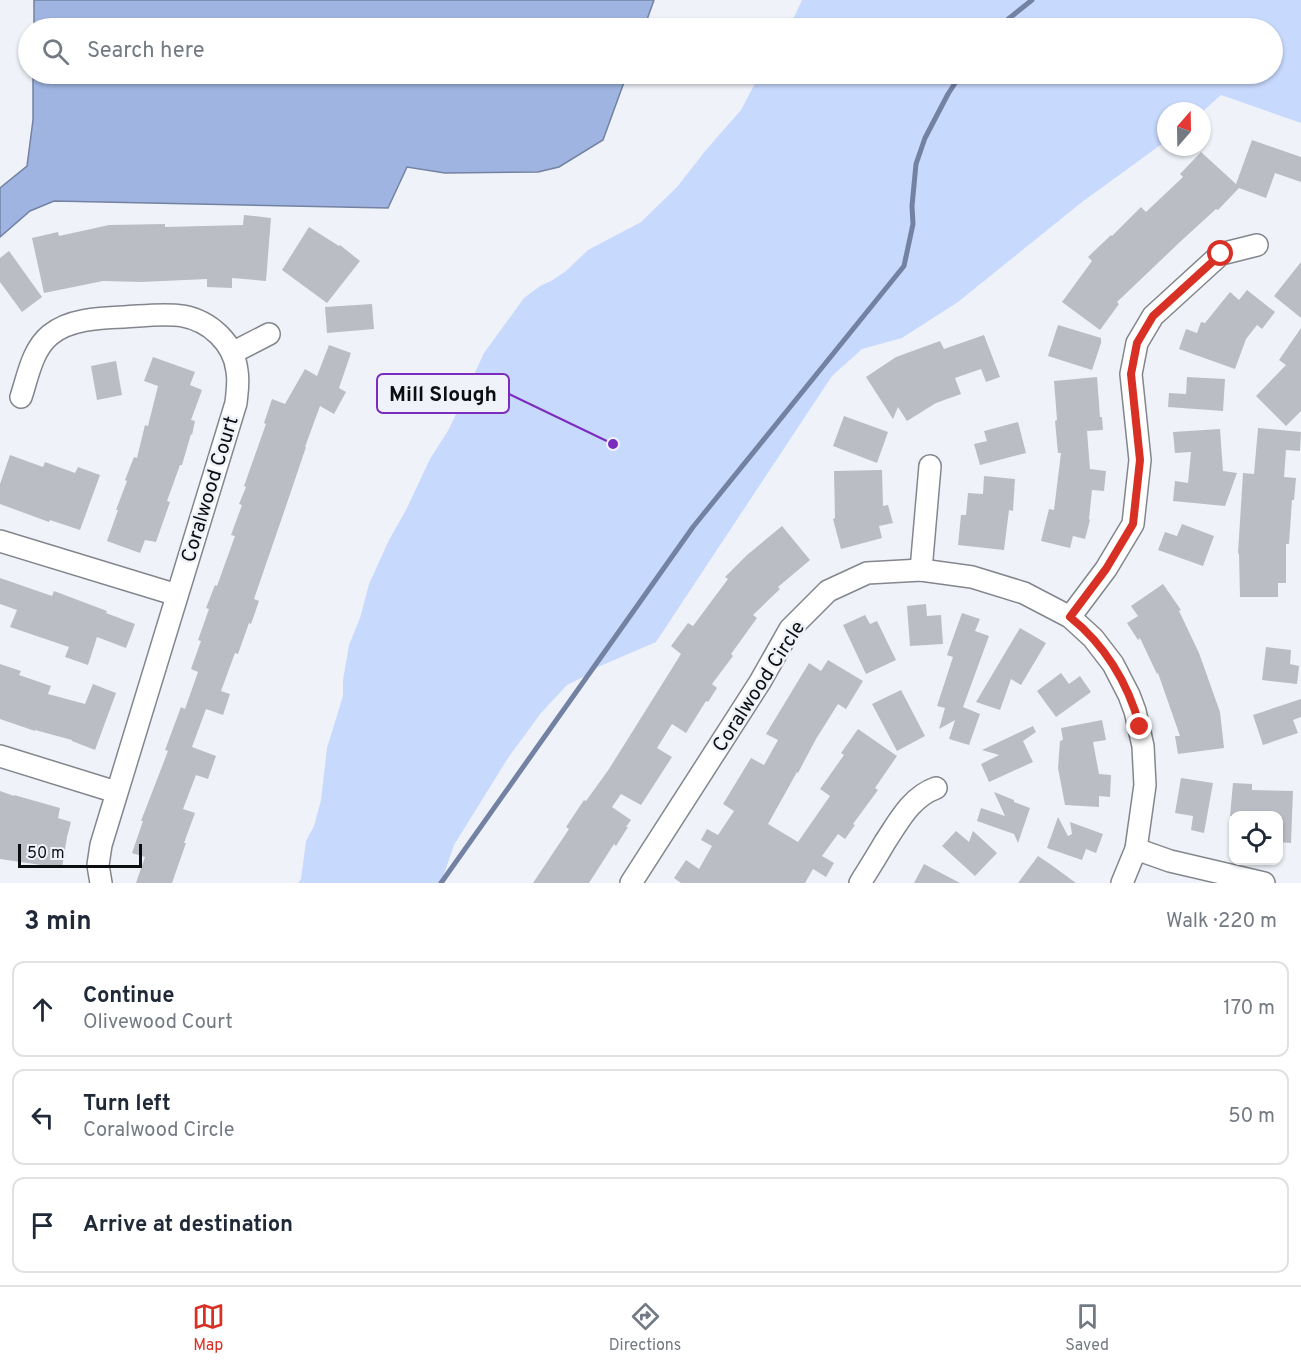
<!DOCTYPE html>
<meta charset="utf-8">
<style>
:root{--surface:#fff;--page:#f6f6f7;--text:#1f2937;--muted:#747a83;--line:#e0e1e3;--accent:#d93025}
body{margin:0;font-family:Overpass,sans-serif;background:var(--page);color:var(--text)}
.controls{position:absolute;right:18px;bottom:18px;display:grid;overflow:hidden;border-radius:12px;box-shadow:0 2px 4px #0004}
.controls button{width:54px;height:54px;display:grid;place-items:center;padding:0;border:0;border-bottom:2px solid var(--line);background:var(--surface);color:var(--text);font:30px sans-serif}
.compass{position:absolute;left:1157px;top:102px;width:54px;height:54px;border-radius:50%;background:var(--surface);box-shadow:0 2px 4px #0004;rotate:20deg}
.scale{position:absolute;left:18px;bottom:15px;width:124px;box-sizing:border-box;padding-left:6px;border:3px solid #0d0e10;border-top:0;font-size:16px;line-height:21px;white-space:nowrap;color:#0d0e10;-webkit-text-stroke:4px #eff3f9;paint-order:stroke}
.stop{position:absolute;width:18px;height:18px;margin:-14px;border:4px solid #d93025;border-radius:50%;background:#fff}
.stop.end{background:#d93025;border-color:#fff;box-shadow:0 2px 6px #0008}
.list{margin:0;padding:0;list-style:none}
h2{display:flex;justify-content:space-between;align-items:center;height:78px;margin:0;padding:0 24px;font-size:26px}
h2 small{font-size:20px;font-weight:400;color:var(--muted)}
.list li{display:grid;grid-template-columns:39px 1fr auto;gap:18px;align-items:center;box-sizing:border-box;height:96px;margin:0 12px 12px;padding:0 12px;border:2px solid var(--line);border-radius:12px}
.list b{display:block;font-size:22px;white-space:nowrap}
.list p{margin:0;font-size:20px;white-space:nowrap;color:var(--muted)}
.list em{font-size:20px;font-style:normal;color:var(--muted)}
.icon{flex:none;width:33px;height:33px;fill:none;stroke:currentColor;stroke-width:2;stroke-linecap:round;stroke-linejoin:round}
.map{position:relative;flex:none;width:1301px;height:883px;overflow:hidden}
.search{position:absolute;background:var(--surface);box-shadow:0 2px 4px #0004;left:18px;right:18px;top:18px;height:66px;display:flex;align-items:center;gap:15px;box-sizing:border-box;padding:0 21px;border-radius:33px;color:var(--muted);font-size:22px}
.sheet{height:402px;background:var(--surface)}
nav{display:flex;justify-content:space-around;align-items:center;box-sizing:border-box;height:84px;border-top:2px solid var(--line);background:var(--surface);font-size:16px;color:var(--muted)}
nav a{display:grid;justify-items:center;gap:3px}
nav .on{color:var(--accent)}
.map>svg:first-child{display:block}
.green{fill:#c8d9fe}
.water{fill:#9fb4e1;stroke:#7382a2;stroke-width:1.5}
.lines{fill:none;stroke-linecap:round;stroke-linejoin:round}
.stream{stroke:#7382a2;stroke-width:5}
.building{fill:#babdc4}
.minor-casing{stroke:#83868c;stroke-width:24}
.minor{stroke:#fff;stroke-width:21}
.route{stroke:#d93025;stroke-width:8}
.labels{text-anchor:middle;stroke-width:5;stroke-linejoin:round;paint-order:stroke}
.street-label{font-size:20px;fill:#0d0e10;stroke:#eff3f9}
.leader{fill:none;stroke:#7b2cbf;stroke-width:2}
.callout-dot{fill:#7b2cbf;stroke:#eff3f9;stroke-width:2}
.callout{fill:#eff3f9;stroke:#7b2cbf;stroke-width:2}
.callout-label{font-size:21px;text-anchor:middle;font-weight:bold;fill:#0d0e10}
</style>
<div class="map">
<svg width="1301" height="883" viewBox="0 0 1301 883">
<rect width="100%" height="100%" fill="#eff3f9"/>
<!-- green -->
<polygon class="green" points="802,0 1301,0 1301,123 1221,95 1202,112 1166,111 1166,141 1082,202 958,302 902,338 862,349 832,376 656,642 598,667 589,674 567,685 541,713 508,758 454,845 441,883 298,883 301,879 306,841 314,826 321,800 327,748 343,696 343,680 349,645 360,618 369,584 389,540 406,510 430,459 449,429 484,353 524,298 540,286 551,281 566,271 588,250 641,222 677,187 706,150 741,110 760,74 1272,74 1272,28 789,28"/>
<!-- water -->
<g class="water">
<polygon points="34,0 654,0 644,28 34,28"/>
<polygon points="33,74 627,74 603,140 559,167 538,172 445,173 407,167 388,208 54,201 30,211 0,237 0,188 27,166 33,120"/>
</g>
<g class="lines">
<!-- stream -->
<g class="stream">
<polyline points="997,28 1032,0"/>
<polyline points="441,883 693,527 904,266 913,224 912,206 916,164 925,138 948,94 961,74"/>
</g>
</g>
<!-- building -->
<g class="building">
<polygon points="1252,140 1301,157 1301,182 1275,173 1266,198 1239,188 1218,210 1216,209 1181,241 1117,302 1119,304 1100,330 1062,302 1092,261 1088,257 1111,235 1112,236 1141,207 1146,212 1183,177 1180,174 1201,152 1236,184"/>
<polygon points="244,215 271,218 266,281 232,278 232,288 207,287 207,279 141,282 103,281 44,293 32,238 58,232 59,236 109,225 165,224 165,227 243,225"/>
<polygon points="309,227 339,246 340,245 360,261 327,303 282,270"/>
<polygon points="9,251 42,297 22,312 0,282 0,258"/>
<polygon points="1301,262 1301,318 1274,296"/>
<polygon points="1247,290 1275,312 1262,329 1257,325 1246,339 1235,369 1179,349 1186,329 1197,333 1201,322 1205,323 1230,292 1239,300"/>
<polygon points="372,304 374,329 327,333 325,307"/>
<polygon points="1058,325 1101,338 1101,343 1092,370 1048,356"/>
<polygon points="1301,328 1301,411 1286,426 1256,396 1286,365 1279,360"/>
<polygon points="984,335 1000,377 986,382 981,369 955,378 961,394 936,403 907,421 898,407 893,419 866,377 896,357 940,341 944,349"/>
<polygon points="329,345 351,353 339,388 346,392 334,414 320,406 305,447 306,447 285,509 254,599 259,601 251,624 249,623 238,654 235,653 221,691 230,694 223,715 206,709 192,747 216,756 208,779 196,775 183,809 195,813 184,843 186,843 172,883 136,883 145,857 132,853 143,821 141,821 168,751 165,750 181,707 185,709 198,672 191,669 201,641 198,640 209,609 206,608 215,585 217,586 235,536 231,535 242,505 239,504 246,487 244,486 266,424 264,423 272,399 285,404 305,369 317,376"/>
<polygon points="153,357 195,372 190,385 202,390 191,420 195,421 192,435 191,434 182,465 180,465 167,501 170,502 156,542 145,540 140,553 107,541 118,510 116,510 127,481 125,480 134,457 137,458 145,425 148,426 158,386 144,381"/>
<polygon points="116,361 122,395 97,400 91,366"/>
<polygon points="1097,377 1100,417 1102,417 1103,430 1087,431 1090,469 1106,471 1104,491 1092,490 1089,519 1090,520 1085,539 1073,536 1070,548 1041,541 1049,509 1054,510 1061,453 1058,453 1055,421 1057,420 1054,381"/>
<polygon points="1187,377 1225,379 1223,411 1168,407 1169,393 1186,394"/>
<polygon points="844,416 888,432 877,463 833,446"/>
<polygon points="1018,422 1026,453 980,465 974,444 987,441 984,431"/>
<polygon points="1258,428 1301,432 1300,451 1286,450 1284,477 1296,478 1294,500 1292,500 1289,544 1286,544 1286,583 1278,583 1278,597 1240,597 1239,554 1238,553 1243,473 1254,474"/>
<polygon points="1220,429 1223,471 1237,473 1225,506 1173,501 1175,481 1188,483 1191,452 1175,453 1173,432"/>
<polygon points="10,455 43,467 45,462 75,473 78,467 100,475 80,530 50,520 49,522 0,504 0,484"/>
<polygon points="882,470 883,506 888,505 893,523 879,526 882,538 841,549 833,519 835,518 834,471"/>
<polygon points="984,476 1015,479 1013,511 1009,510 1004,550 958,545 961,515 966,515 968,493 983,494"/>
<polygon points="1182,524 1214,536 1203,566 1158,550 1165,532 1177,536"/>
<polygon points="782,526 810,560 778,587 780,589 753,615 757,618 731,654 733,656 712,684 717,688 708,702 706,701 686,733 672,724 657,748 672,757 641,805 621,794 612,807 631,820 626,827 628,827 616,846 614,844 589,883 533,883 569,829 566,827 584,800 586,801 609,769 681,654 671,646 688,623 693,626 728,579 725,577 747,555"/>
<polygon points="0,578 52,596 54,591 107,611 106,613 135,624 126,648 97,637 88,665 65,657 69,647 10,627 17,610 0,604"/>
<polygon points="1163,584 1181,610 1179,611 1199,653 1220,712 1224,748 1178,754 1175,736 1180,736 1158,673 1157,674 1140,638 1138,640 1127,623 1138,616 1131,606"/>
<polygon points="926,604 927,616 941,615 943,644 910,646 907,606"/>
<polygon points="962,613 980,619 975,631 989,636 963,707 980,714 969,745 949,739 955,720 939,729 945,708 937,706 953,657 947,655"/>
<polygon points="865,615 870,624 877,621 896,660 866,674 843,625"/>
<polygon points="1020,628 1046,643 1021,685 1011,679 1000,710 976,702"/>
<polygon points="1266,647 1291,650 1290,664 1299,666 1297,684 1262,680"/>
<polygon points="828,660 863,681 846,709 838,704 816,739 798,773 797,772 768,824 798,842 830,796 820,789 844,755 841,753 858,729 897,756 875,788 878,790 853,824 855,825 845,839 838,834 822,856 834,863 826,877 813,869 805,883 681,883 674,878 686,860 699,869 712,846 701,840 707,829 718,835 734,811 723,804 751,758 764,765 778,740 766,734 809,663 821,671"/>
<polygon points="0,664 21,671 19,675 51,686 48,694 85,704 93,684 116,693 95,750 72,741 72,740 35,730 35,731 0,719"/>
<polygon points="1061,673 1069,684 1080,676 1091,692 1056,717 1037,691"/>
<polygon points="901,690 925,736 897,751 872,704"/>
<polygon points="1301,699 1301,717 1293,720 1298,733 1263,745 1253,715"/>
<polygon points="1102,720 1106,740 1093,742 1099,774 1111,775 1110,797 1099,796 1099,807 1065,805 1058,768 1060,741 1063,740 1061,728"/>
<polygon points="1033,726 1036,732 1023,741 1033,762 989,782 981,764 999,755 982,750"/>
<polygon points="1181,778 1213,783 1204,833 1191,830 1193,816 1175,813"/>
<polygon points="1233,783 1252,784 1252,790 1293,791 1291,843 1278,842 1278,816 1230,816"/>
<polygon points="0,791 14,796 14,795 60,808 58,818 71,822 67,837 62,868 0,859"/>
<polygon points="994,792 1014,800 1014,802 1030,808 1018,843 1014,834 977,821 981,808 1005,816"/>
<polygon points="1058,817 1068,836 1072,834 1070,822 1103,834 1096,853 1086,849 1082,860 1047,848"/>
<polygon points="956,831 969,842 973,831 997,853 975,876 942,846"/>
<polygon points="1038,856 1050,864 1076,883 1018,883"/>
<polygon points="924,864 960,883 914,883"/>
</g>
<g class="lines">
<!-- minor casing -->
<g class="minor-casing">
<g id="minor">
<polyline points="232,353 269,334"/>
<path d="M21,397C28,376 32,350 50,335C69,319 99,318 124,317C143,316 164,313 183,316C210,321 234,343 237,371C239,382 237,392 236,403L101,845L98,865L101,883"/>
<polyline points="0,541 177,595"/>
<polyline points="921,570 930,466"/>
<polyline points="1070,617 1106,569 1133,524 1140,460 1131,374 1137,343 1153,316 1221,254 1257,245"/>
<polyline points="0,756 116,792"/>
<polyline points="1136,849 1170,861 1264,883"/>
<polyline points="631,883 760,682 790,629 828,591 867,573 921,570 972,577 1024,593 1070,617 1093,638 1113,664 1129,695 1135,711 1143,746 1144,766 1145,785 1136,849 1122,883"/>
<path d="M860,883C868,870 877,856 885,842C899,821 911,797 936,788"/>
</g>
</g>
<!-- minor -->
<use href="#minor" class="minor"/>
</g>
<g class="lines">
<!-- route -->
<path class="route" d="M1140,727C1128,683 1106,646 1070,617L1106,569L1133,524L1140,460L1131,374L1137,343L1153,316L1221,254"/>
</g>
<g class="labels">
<!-- street labels -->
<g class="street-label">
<text transform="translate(209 489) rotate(-73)" y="7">Coralwood Court</text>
<text transform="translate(758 686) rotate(-57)" y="7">Coralwood Circle</text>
</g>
</g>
<!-- callouts -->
<path class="leader" d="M613 444L509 394"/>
<circle class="callout-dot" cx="613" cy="444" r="6"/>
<rect class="callout" x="377" y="374" width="132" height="39" rx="6"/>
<g class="callout-label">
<text x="443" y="401">Mill Slough</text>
</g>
</svg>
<div class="controls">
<button><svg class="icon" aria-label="locate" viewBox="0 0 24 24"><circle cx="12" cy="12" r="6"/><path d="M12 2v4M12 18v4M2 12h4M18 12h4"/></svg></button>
</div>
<svg class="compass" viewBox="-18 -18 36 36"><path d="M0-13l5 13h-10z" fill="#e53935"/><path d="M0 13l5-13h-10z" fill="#747a83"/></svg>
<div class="scale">50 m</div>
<div class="stop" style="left:1221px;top:254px"></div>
<div class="stop end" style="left:1140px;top:727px"></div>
<div class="search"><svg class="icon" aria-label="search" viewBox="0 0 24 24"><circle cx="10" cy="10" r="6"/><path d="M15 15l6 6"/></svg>Search here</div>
</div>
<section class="sheet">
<h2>3 min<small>Walk · 220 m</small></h2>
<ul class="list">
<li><svg class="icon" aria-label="ahead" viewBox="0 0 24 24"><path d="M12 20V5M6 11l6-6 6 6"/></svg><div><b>Continue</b><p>Olivewood Court</p></div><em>170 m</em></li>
<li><svg class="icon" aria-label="left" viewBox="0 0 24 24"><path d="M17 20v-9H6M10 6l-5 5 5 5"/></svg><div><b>Turn left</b><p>Coralwood Circle</p></div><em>50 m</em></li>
<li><svg class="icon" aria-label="arrive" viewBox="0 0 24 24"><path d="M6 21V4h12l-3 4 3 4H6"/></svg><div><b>Arrive at destination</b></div></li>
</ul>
</section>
<nav>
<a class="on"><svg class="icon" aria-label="map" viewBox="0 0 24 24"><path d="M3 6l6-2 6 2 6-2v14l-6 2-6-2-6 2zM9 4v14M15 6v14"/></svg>Map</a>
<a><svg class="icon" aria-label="directions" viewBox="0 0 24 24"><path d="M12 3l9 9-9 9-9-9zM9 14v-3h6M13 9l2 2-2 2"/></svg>Directions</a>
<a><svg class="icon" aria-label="saved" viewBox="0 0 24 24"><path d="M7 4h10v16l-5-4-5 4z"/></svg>Saved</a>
</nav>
